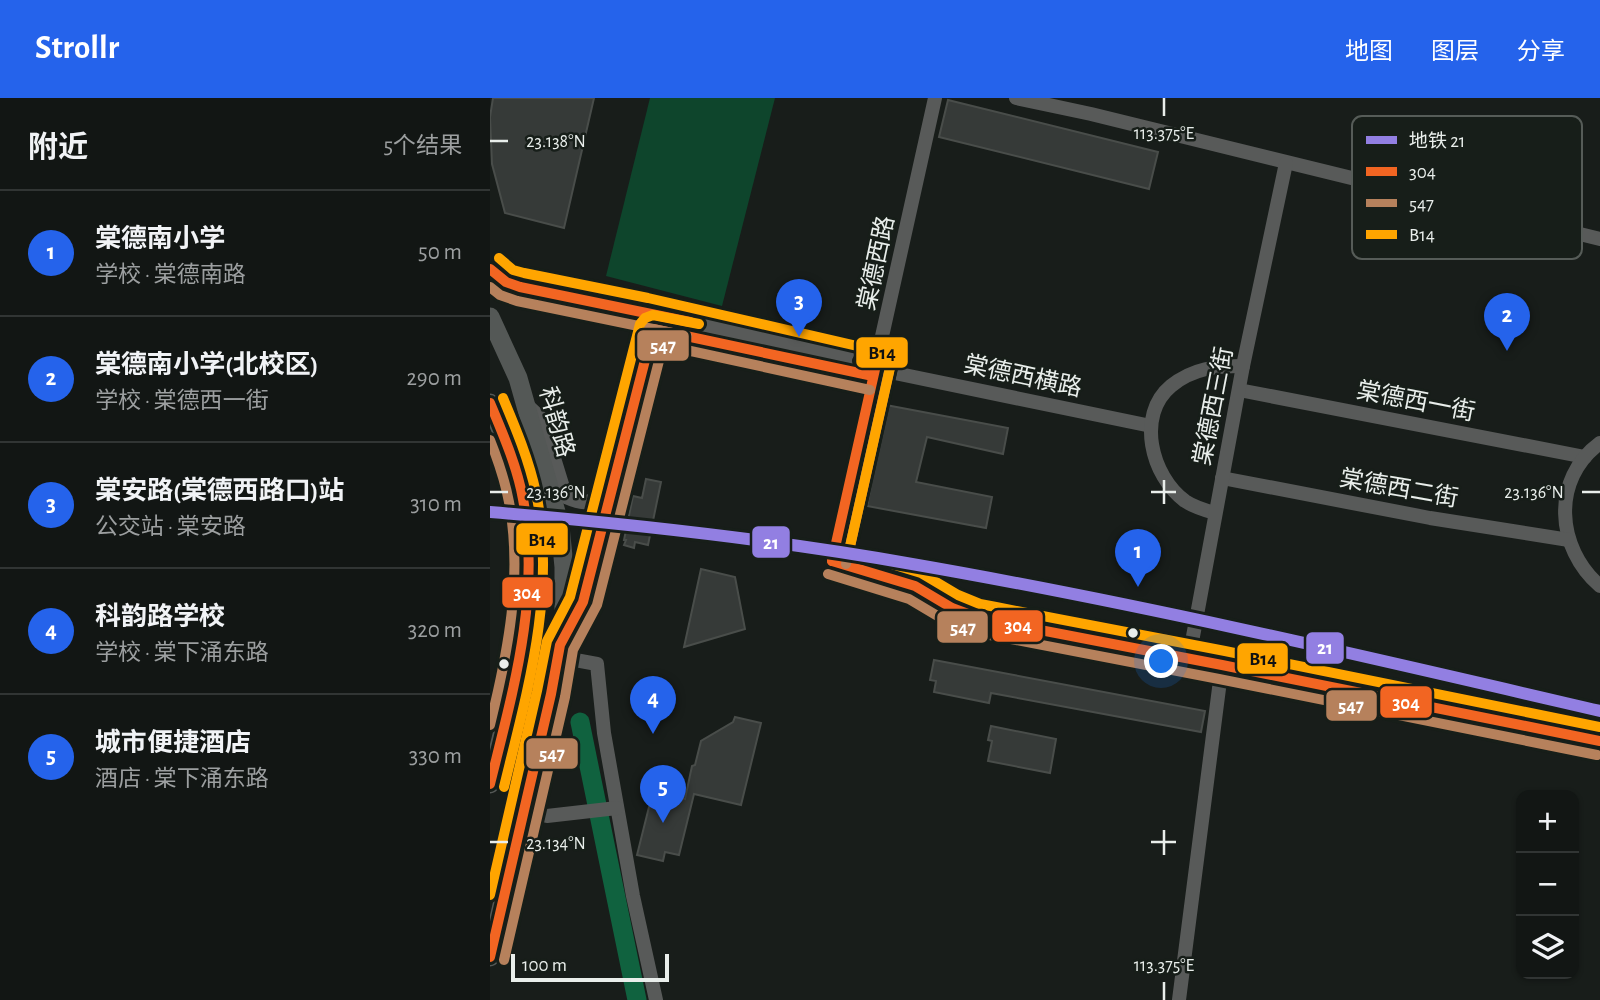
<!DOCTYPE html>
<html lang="zh">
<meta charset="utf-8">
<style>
:root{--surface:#121614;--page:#1b1f1d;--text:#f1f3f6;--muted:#9c9fa0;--line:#313534;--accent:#2563eb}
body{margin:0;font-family:"Alegreya Sans","Noto Sans SC",sans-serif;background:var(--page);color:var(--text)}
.controls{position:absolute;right:21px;bottom:21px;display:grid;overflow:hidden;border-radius:14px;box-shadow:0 2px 5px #0004}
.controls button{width:63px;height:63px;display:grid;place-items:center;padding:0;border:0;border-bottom:2px solid var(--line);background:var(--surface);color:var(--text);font:35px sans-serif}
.scale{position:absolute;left:21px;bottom:18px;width:158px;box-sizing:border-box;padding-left:7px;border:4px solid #e9eeeb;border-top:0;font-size:19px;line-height:24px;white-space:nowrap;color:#e9eeeb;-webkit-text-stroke:5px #171e19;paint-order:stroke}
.you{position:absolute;left:672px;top:564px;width:24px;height:24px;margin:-18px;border:5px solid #fff;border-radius:50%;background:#1a73e8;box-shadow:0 0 0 10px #1a73e833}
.badge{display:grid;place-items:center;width:46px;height:46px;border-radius:50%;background:var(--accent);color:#fff;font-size:23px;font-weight:700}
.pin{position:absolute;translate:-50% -58px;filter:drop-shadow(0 2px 4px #0008)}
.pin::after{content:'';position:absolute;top:37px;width:24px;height:21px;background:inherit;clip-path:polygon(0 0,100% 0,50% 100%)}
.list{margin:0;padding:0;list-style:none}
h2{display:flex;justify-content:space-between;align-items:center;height:91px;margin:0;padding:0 28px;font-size:30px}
h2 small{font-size:23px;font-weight:400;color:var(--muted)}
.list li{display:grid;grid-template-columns:46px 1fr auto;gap:21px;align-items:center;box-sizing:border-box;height:126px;padding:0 28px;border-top:2px solid var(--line)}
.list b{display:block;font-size:26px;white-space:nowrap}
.list p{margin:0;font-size:23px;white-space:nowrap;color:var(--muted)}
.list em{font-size:23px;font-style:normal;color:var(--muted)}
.icon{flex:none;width:38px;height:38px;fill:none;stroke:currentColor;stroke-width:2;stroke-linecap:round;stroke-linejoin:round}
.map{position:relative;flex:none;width:1110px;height:902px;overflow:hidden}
header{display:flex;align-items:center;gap:42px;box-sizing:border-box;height:98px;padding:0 35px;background:var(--accent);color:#fff}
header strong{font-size:33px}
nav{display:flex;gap:38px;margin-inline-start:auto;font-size:24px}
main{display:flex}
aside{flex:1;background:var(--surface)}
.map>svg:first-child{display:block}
.park{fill:#0e452c}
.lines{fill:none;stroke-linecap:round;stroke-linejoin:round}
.river{stroke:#10623f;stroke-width:19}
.building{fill:#363a38;stroke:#494d4a;stroke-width:2}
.minor{stroke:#585a59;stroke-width:14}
.highway{stroke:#545856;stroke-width:19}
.bus-1-casing{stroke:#171e19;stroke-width:16}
.bus-2-casing{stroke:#171e19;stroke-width:16}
.bus-3-casing{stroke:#171e19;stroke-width:16}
.bus-1{stroke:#f26522;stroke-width:10}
.bus-2{stroke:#b6815c;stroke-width:10}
.bus-3{stroke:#ffa500;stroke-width:10}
.metro-1-casing{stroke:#171e19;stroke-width:18}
.metro-1{stroke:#927fe2;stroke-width:12}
.ticks{fill:none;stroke:#e9eeeb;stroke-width:2.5}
.bus-dot{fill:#e9eeeb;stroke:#171e19;stroke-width:2.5}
.labels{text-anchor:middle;stroke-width:5;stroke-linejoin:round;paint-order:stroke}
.street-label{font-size:24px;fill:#e9eeeb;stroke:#171e19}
.key{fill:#171e19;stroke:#565c58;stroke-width:2}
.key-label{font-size:19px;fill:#e9eeeb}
.ticks-label{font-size:18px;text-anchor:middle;fill:#e9eeeb;stroke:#171e19;stroke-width:5;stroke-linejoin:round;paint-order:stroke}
.line-badge{stroke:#171e19;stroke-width:2.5}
.badge-label{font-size:19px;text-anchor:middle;font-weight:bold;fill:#fff}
.pale-badge-label{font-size:19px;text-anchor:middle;font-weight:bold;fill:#111}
</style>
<header>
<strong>Strollr</strong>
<nav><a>地图</a><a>图层</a><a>分享</a></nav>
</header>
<main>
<aside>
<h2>附近<small>5个结果</small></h2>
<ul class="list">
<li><span class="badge">1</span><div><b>棠德南小学</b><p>学校 · 棠德南路</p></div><em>50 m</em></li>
<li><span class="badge">2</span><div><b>棠德南小学(北校区)</b><p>学校 · 棠德西一街</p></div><em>290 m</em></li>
<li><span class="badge">3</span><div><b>棠安路(棠德西路口)站</b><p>公交站 · 棠安路</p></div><em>310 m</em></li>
<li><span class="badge">4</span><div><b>科韵路学校</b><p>学校 · 棠下涌东路</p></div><em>320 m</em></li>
<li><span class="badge">5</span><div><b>城市便捷酒店</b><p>酒店 · 棠下涌东路</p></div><em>330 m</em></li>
</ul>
</aside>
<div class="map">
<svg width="1110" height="902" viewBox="0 0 1110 902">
<rect width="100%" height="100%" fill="#181d1a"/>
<!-- park -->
<polygon class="park" points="160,0 285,0 232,208 116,178"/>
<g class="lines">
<!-- river -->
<polyline class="river" points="90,624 147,902"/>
</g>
<!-- building -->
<g class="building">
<polygon points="3,0 104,0 74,130 15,115 2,66 0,19"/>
<polygon points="458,2 668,54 659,91 449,39"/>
<polygon points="396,307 518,330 513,356 437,339 426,384 502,399 496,430 377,408"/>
<polygon points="156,381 171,384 158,447 145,444 144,450 134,447 136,442 134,442 143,398 152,400"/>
<polygon points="211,471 245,479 255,531 194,549"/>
<polygon points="444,562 715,613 711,634 501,595 499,605 444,594 446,583 440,582"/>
<polygon points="245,619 271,625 251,707 204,696 189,757 175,754 173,763 147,757 163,693 195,701 202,668 205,667 211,643 243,624"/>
<polygon points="501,628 566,641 560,675 498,663 502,643 498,642"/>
</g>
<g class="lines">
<!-- minor -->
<g class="minor">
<polyline points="445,0 342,463 425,488 462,510 486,519 503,523 732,567 1110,643"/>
<polyline points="526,0 601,16 1110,141"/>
<polyline points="0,171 16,184 30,189 155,214 343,256 386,267 395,273 661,328"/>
<polyline points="156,229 383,278"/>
<polyline points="749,292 1095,359"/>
<path d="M36,306L52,321L76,399C92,406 96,406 111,398L149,228L155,214"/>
<path d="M1110,345C1061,381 1066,450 1110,488"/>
<polyline points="732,380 940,420 1079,442"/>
<path d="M725,415C714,412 704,409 695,403C661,378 646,317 681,288C703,270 726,268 753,268"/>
<polyline points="76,537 93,504 163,231 155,214"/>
<polyline points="69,559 107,566 114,635 143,798 166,902"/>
<polyline points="699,560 753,268 796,65"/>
<polyline points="34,713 57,718 127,710"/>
<polyline points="689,902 732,567"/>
</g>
<!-- highway -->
<g class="highway">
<polyline points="0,219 28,280 70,428 74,469 74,519 69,559 61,596 0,859"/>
<path d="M0,305C13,336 26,368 33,401C53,497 22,593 0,686"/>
</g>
<!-- bus-1 casing -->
<g class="bus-1-casing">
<g id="bus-1">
<polyline points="0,171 16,184 30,189 200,224"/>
<path d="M0,305C13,336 27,368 33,401C51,498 23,593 0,686"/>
<polyline points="342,463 425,488 462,510 486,519 503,523 732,567 1110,643"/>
<polyline points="342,463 386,267 370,263"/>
<polyline points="0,859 61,596 70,547 93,504 163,231 383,278"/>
</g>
</g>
<!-- bus-2 casing -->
<g class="bus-2-casing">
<g id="bus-2">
<polyline points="0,189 10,197 27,203 197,238"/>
<path d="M0,342C8,362 15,383 19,404C33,479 18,554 0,627"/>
<path d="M356,466L400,269C399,253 386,253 373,249"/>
<polyline points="338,476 419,501 456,523 481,532 500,537 729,581 1107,657"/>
<polyline points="14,862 75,599 83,552 107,507 173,247 380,292"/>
</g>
</g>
<!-- bus-3 casing -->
<g class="bus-3-casing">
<g id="bus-3">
<path d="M9,160L23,172L34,175L158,200L389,253C397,256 401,262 400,270L359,453L431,475L468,497L490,506L506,509L735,553L1110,629"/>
<path d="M13,300C26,331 39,362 46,395C67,494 37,594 14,689"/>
<polyline points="0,797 47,593 57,543 80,499 150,226 155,220 163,217 209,226"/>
</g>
</g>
<!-- bus-1 -->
<use href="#bus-1" class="bus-1"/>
<!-- bus-2 -->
<use href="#bus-2" class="bus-2"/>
<!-- bus-3 -->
<use href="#bus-3" class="bus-3"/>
<!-- metro-1 casing -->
<g class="metro-1-casing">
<path id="metro-1" d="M0,414C142,426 282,441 422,466C653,506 882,560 1110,613"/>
</g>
<!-- metro-1 -->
<use href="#metro-1" class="metro-1"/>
</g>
<!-- ticks -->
<path class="ticks" d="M674,0V18M0,43H18M674,382V406M0,394H18M661,394H686M1092,394H1110M674,732V757M0,744H18M661,744H686M674,884V902"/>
<!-- markers -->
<g class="bus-dot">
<circle cx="643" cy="535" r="6"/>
<circle cx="14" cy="566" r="6"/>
</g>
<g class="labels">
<!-- street labels -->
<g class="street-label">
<text transform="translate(386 165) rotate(-78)" y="8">棠德西路</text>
<text transform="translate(533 278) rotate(12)" y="8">棠德西横路</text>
<text transform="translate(926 303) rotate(11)" y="8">棠德西一街</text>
<text transform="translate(723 308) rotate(-79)" y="8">棠德西三街</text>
<text transform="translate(67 324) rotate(74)" y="8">科韵路</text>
<text transform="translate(909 390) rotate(10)" y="8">棠德西二街</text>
</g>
</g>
<!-- legend -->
<rect x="862" y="18" width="230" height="143" rx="10" class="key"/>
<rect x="876" y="38" width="31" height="8" fill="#927fe2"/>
<rect x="876" y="69" width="31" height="9" fill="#f26522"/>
<rect x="876" y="101" width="31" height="8" fill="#b6815c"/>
<rect x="876" y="132" width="31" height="9" fill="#ffa500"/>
<g class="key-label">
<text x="919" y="49">地铁 21</text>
<text x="919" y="80">304</text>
<text x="919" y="112">547</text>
<text x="919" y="143">B14</text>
</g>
<g class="ticks-label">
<text x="674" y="41">113.375°E</text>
<text x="66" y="49">23.138°N</text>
<text x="66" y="400">23.136°N</text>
<text x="1044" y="400">23.136°N</text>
<text x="66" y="751">23.134°N</text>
<text x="674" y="873">113.375°E</text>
</g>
<g class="line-badge">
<rect x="146" y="231" width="54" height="33" rx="7" fill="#b6815c"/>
<rect x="365" y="238" width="54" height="33" rx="7" fill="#ffa500"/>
<rect x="25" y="424" width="54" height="34" rx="7" fill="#ffa500"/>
<rect x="261" y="427" width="40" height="34" rx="7" fill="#927fe2"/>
<rect x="11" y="478" width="53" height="33" rx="7" fill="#f26522"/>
<rect x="501" y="511" width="53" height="34" rx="7" fill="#f26522"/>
<rect x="446" y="512" width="53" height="34" rx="7" fill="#b6815c"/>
<rect x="815" y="533" width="40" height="34" rx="7" fill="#927fe2"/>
<rect x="746" y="544" width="53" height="33" rx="7" fill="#ffa500"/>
<rect x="889" y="587" width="54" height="34" rx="7" fill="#f26522"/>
<rect x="835" y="591" width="53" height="33" rx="7" fill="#b6815c"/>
<rect x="35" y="639" width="54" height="33" rx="7" fill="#b6815c"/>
</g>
<g class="badge-label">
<text x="173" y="254">547</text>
<text x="281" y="451">21</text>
<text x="37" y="501">304</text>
<text x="528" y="534">304</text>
<text x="473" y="536">547</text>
<text x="835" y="556">21</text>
<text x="916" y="611">304</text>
<text x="861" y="614">547</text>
<text x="62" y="662">547</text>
</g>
<g class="pale-badge-label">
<text x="392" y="261">B14</text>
<text x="52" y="448">B14</text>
<text x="773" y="567">B14</text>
</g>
</svg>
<div class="controls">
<button>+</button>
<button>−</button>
<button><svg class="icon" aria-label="layers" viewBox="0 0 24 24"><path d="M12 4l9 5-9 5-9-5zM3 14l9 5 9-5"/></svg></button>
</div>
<div class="scale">100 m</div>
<div class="you"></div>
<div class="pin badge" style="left:648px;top:489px">1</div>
<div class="pin badge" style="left:1017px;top:253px">2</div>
<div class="pin badge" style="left:309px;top:239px">3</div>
<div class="pin badge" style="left:163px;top:636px">4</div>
<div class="pin badge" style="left:173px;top:725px">5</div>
</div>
</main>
